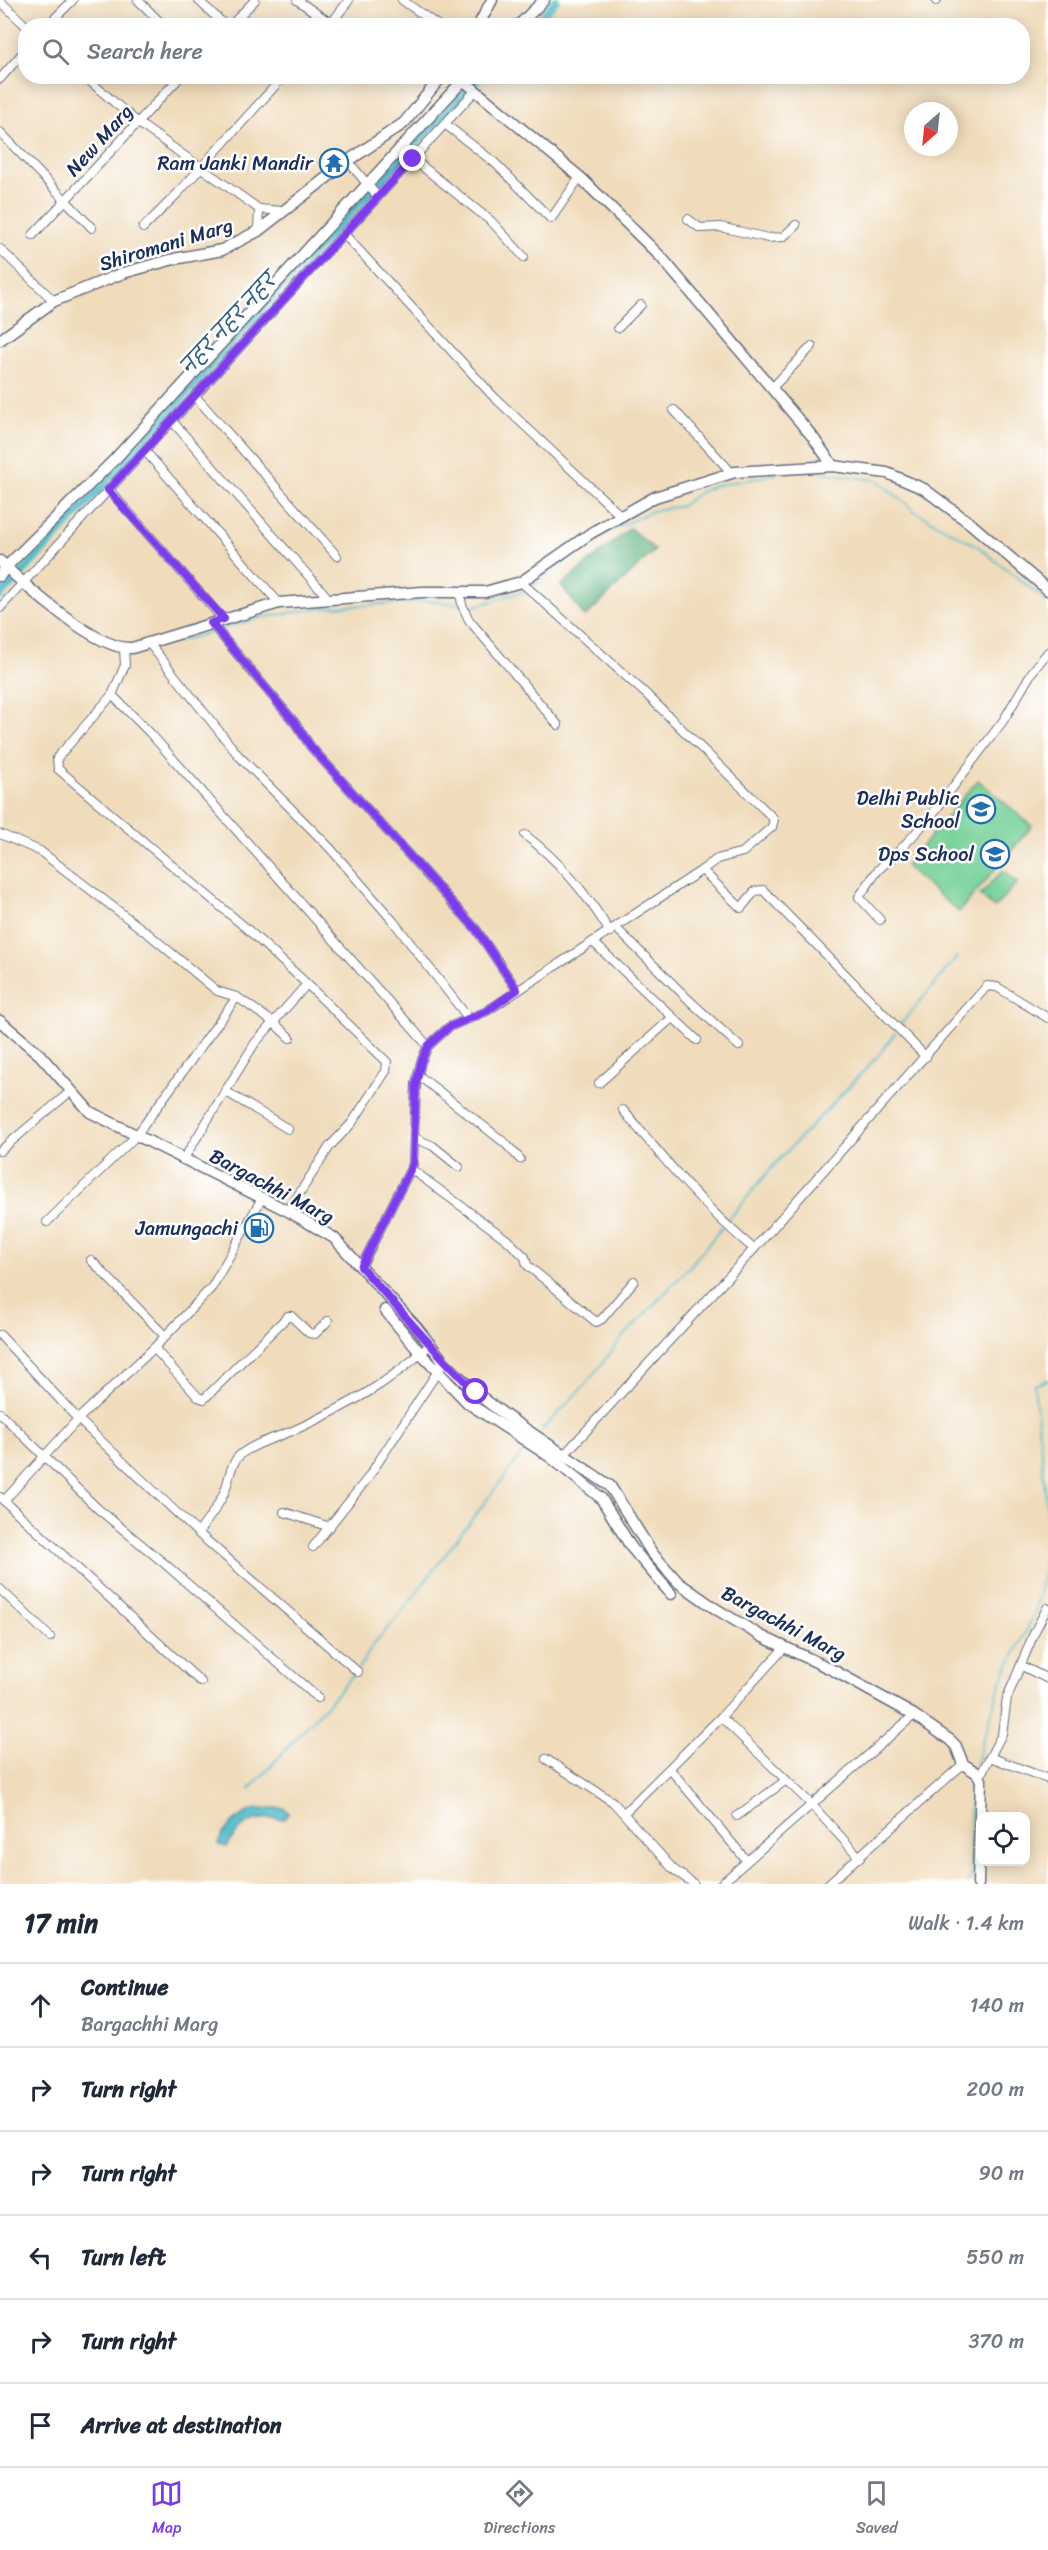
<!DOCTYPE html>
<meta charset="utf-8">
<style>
:root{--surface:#fff;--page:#f6f6f7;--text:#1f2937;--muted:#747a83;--line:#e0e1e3;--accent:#7c3aed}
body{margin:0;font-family:Sriracha,"Playpen Sans Deva",sans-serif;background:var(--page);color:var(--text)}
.controls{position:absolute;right:18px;bottom:18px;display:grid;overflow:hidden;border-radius:12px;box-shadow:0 3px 15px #0003}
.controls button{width:54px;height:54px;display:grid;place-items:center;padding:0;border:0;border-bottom:2px solid var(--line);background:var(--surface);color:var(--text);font:30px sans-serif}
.compass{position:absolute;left:904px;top:102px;width:54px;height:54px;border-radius:50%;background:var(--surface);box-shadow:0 3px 15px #0003;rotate:207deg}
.stop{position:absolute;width:18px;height:18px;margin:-14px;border:4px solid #7c3aed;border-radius:50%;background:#fff}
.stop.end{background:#7c3aed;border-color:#fff;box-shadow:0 2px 6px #0008}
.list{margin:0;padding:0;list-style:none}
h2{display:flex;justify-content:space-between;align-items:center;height:78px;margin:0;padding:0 24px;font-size:26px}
h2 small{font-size:20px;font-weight:400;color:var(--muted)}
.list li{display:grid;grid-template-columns:39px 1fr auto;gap:18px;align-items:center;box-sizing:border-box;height:84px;padding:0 24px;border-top:2px solid var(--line)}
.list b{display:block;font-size:22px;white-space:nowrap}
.list p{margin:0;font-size:20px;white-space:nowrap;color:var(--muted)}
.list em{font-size:20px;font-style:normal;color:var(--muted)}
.icon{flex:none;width:33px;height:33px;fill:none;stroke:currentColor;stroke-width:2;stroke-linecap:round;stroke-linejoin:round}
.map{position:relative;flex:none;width:1048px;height:1884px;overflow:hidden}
.search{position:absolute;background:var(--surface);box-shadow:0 3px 15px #0003;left:18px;right:18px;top:18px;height:66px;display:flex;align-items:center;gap:15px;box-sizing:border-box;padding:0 21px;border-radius:24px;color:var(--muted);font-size:22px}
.sheet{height:582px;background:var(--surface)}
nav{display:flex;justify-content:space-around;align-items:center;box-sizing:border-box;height:84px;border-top:2px solid var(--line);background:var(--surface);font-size:16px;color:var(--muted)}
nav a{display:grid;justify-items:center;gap:3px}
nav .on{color:var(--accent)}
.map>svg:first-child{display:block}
.green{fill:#75d097;stroke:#48807a;stroke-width:1.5}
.forest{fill:#60b280;stroke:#3e706f;stroke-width:1.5}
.water{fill:#51beca;stroke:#367694;stroke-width:1.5}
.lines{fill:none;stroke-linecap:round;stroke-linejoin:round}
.stream{stroke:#51beca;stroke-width:2}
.canal{stroke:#51beca;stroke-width:8}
.minor-casing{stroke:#666c7f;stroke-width:10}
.tertiary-casing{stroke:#666c7f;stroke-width:13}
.secondary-casing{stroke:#666c7f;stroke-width:13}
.minor{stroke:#fff;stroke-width:8}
.tertiary{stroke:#fff;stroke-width:10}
.secondary{stroke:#fff;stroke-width:10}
.route{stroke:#7c3aed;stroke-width:8}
.labels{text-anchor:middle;stroke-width:5;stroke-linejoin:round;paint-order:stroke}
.street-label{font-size:20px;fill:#1b2f5e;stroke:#fff}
.poi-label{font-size:20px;fill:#1b2f5e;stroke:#fff;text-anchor:end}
.water-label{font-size:21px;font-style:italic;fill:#2e6184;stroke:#fff}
</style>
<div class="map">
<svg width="1048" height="1884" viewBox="0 0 1048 1884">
<rect width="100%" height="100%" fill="#fff"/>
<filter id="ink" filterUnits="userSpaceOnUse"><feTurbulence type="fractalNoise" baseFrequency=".0167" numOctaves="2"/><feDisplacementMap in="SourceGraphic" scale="12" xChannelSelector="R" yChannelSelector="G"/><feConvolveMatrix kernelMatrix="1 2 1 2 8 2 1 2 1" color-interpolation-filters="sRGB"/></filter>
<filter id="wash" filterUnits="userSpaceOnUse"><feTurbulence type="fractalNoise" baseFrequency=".008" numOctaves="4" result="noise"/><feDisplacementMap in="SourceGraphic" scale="24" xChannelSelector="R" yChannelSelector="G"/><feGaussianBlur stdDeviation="1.35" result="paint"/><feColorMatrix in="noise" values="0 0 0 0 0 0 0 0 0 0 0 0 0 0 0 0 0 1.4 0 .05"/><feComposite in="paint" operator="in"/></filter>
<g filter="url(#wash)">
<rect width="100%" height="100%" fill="#f0dcbb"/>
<!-- green -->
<g class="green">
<polygon points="978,780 1032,826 959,912 905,866"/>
<polygon points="1003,870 1017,883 994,908 980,895"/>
</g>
<!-- forest -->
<polygon class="forest" points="630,528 655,550 585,617 561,585"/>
<!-- water -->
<path class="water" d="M284,1808L289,1813L284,1819C255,1816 241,1821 227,1847L219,1845C219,1837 223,1834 228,1828C246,1807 257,1808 284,1808Z"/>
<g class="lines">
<!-- stream -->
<g class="stream">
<polyline points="818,472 877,480 916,512 977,546 1048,602"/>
<polyline points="532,587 588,542 639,517 655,510 682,506 695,495 713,486 777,474"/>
<polyline points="222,629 258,618 321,608 429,601 476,606 524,591"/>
<polyline points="161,646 212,632"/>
<polyline points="901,1024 958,956"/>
<polyline points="1048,1380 1034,1385 1048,1518"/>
<polyline points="542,1430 585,1385 623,1337 684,1273 774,1165 878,1056 895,1033"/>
<polyline points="358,1669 375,1642 394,1622 527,1447"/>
<polyline points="975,1766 1002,1679 1035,1613 1048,1549"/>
<polyline points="250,1789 356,1672"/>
<polyline points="967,1884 971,1879 970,1781 972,1774"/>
</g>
<!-- canal -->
<g class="canal">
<polyline points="533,26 556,0"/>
<path d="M0,596C163,426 315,243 482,76"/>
</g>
</g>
</g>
<g filter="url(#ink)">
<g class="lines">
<!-- minor casing -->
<g class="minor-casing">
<g id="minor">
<polyline points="138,0 164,26"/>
<polyline points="198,0 226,26"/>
<polyline points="297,0 335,26"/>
<polyline points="402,0 439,26"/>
<polyline points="0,1 26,26"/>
<polyline points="936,1 937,0"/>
<polyline points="330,25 349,0"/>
<polyline points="47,26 73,0"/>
<polyline points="230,26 255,0"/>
<polyline points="84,76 137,122 259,209 258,231"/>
<polyline points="424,76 437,84"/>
<polyline points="0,79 26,49"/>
<polyline points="445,124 495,163 551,219 580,177"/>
<polyline points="0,132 92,228"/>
<polyline points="413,159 492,222 524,257"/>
<polyline points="348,161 378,197"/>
<polyline points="259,209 283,211"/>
<polyline points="688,219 700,228 720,227 768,238 783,237 796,225"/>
<polyline points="143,228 178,193 284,76"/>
<polyline points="344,234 493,396 621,516"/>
<polyline points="33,235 181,76"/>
<polyline points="0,249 54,301"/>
<polyline points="618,328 641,305"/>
<polyline points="772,388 812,346"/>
<polyline points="195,396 337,556"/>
<polyline points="674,410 731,472"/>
<polyline points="172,421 328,598"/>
<polyline points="145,451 279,603"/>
<polyline points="109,490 223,619"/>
<polyline points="521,582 646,694 774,819 772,827 743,852 717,859 702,870"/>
<polyline points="460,592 462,605 469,620 558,725"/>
<polyline points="0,608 475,91"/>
<polyline points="211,623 295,723 311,747 476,929 517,990"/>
<polyline points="148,642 238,755 330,848 393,921 469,1019"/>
<polyline points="124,649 125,665 112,695 150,733 428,1046"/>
<polyline points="112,695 57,758 58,769 246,928 307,984 255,1043 183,1160"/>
<polyline points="0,834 40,851 151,936 217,991 237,997 273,1022 290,1038"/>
<path d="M525,835C561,862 587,894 610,932"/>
<polyline points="880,920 859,897 878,870 900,850 931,816 1003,721 1032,672 1048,652"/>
<polyline points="616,928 690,1001 739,1046"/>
<polyline points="594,943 697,1040"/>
<polyline points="418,1075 505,1143 520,1159"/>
<polyline points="599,1083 672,1018"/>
<polyline points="225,1091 288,1129"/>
<path d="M623,1110C664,1159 704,1208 754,1249"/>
<polyline points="415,1138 433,1146 459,1167"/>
<polyline points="0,1151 71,1091"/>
<polyline points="411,1169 506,1239 525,1257 527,1265 596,1322 602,1319 634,1281"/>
<polyline points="288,1211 330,1146 352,1123 386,1071 387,1062 307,984"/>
<polyline points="47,1222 136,1136 237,997"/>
<polyline points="91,1260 164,1335"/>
<polyline points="361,1267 413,1164 416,1084 421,1062 428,1046 449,1027 487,1011 702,870 741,908 755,891 763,890 926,1057"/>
<polyline points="0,1335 78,1419 198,1533 358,1672"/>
<polyline points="154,1348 198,1397 204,1399 288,1316 291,1316 309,1333 315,1334 328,1321"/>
<polyline points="0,1413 97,1508 165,1564 318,1698"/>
<polyline points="563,1456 754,1249 987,986 997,987 1048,1018"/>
<polyline points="0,1497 201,1682"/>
<polyline points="4,1501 78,1419 154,1348 212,1287 262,1198"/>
<polyline points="284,1512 330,1527"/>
<path d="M198,1533C207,1521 217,1508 223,1495C230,1481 229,1464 241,1454C258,1441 280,1437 299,1428C349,1405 389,1383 430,1345"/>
<polyline points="313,1547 367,1479 440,1368"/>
<polyline points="0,1589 50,1637"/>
<polyline points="1022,1666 1048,1679"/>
<polyline points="721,1717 812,1805 860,1858"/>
<polyline points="990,1757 1048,1779"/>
<polyline points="546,1759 613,1802 673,1869 694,1884"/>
<polyline points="670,1769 747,1861"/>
<polyline points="980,1776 1002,1734 1007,1698 1035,1631 1047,1608"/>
<polyline points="624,1813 721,1717 784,1648"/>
<polyline points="737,1816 785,1781"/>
<polyline points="721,1884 914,1715"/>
<polyline points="828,1884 963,1764"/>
</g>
</g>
<!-- tertiary casing -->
<g class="tertiary-casing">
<g id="tertiary">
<polyline points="478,26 492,0"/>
<polyline points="458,76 581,178 661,257 812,436 833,466"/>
<polyline points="0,340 54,301 123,273 174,259 222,250 258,231 348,161 404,123 442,76"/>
<path d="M0,561C24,585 98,651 132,648L279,603L422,592H485L521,582L591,533L655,497L735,472L833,466L887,473L924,489L971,524L1048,590"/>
<polyline points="0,1021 40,1055 90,1112 288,1211 334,1238 417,1328 444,1362 476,1393 509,1418 610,1486 652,1553 679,1583 716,1609 761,1636 831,1669 914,1715 950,1740 956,1746 963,1764 977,1773 981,1780 978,1884"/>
<polyline points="385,1310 421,1354 468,1403 549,1456 601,1498 631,1547 671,1594"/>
</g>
</g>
<!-- secondary casing -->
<g class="secondary-casing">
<g id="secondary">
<polyline points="518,26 544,0"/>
<polyline points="0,576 6,567 115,459 467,76"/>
</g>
</g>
<!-- minor -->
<use href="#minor" class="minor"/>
<!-- tertiary -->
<use href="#tertiary" class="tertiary"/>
<!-- secondary -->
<use href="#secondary" class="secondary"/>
</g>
</g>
<g class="lines" filter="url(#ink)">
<!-- route -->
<path class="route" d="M413,159L108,490L224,619L211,623L295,723L311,747L476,929L517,990L487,1011L449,1027L428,1046L421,1062L416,1084L413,1164L361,1267C400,1309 435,1353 476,1392"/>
</g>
<!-- icons -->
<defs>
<g id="temple-ring" transform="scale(1.5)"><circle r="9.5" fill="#fff" stroke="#1f6fb2" stroke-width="1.5"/><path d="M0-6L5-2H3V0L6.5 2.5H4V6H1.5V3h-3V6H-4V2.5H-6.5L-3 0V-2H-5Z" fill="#1f6fb2"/></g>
<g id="school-ring" transform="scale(1.5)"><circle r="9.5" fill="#fff" stroke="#1f6fb2" stroke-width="1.5"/><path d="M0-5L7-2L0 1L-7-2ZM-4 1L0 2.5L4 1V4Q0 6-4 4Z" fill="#1f6fb2"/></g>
<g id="fuel-ring" transform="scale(1.5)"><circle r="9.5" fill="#fff" stroke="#1f6fb2" stroke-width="1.5"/><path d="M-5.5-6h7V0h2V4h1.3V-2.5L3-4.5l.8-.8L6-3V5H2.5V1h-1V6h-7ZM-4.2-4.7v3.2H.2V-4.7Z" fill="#1f6fb2"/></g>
</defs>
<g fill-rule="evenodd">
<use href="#temple-ring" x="334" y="163"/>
<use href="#school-ring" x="981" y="809"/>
<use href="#school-ring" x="995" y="854"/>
<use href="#fuel-ring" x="259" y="1228"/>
</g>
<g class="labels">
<!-- street labels -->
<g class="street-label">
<text transform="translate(99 140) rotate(-48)" y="7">New Marg</text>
<text transform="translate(166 244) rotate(-17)" y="7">Shiromani Marg</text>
<text transform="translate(272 1186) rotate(28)" y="7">Bargachhi Marg</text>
<text transform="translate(784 1623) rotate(28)" y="7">Bargachhi Marg</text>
</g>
<!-- poi labels -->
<g class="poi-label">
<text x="313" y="170">Ram Janki Mandir</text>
<text x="960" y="805">Delhi Public<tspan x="960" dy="23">School</tspan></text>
<text x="974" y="861">Dps School</text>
<text x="238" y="1235">Jamungachi</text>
</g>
<!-- water labels -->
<g class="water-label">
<text transform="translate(228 324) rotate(-47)" y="7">नहर नहर नहर</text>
</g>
</g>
</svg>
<div class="controls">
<button><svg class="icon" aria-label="locate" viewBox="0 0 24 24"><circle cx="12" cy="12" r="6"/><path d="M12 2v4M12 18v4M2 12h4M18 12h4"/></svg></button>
</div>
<svg class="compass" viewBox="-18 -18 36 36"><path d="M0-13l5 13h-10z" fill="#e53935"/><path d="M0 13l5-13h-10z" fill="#747a83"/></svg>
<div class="stop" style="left:476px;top:1392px"></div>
<div class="stop end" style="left:413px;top:159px"></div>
<div class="search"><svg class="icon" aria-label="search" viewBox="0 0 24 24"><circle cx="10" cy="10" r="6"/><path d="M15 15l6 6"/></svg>Search here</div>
</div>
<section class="sheet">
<h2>17 min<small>Walk · 1.4 km</small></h2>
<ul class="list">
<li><svg class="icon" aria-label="ahead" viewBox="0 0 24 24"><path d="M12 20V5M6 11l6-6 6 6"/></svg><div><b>Continue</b><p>Bargachhi Marg</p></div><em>140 m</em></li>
<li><svg class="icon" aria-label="right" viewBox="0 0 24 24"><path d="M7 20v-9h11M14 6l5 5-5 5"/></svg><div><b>Turn right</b></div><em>200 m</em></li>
<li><svg class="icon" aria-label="right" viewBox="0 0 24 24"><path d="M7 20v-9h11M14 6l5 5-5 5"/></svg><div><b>Turn right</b></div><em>90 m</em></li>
<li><svg class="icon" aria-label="left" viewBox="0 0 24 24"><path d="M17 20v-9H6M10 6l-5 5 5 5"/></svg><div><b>Turn left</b></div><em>550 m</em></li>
<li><svg class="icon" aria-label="right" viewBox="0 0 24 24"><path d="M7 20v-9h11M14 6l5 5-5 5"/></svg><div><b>Turn right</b></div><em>370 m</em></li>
<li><svg class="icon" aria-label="arrive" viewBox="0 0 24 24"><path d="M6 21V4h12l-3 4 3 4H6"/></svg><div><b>Arrive at destination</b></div></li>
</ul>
</section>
<nav>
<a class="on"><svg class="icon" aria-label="map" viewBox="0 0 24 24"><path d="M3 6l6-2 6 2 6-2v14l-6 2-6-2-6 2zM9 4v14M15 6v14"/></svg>Map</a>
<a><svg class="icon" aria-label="directions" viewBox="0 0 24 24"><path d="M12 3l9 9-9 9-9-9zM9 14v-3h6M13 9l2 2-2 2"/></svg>Directions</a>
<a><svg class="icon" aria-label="saved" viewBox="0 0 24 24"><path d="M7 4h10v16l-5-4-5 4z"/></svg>Saved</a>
</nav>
